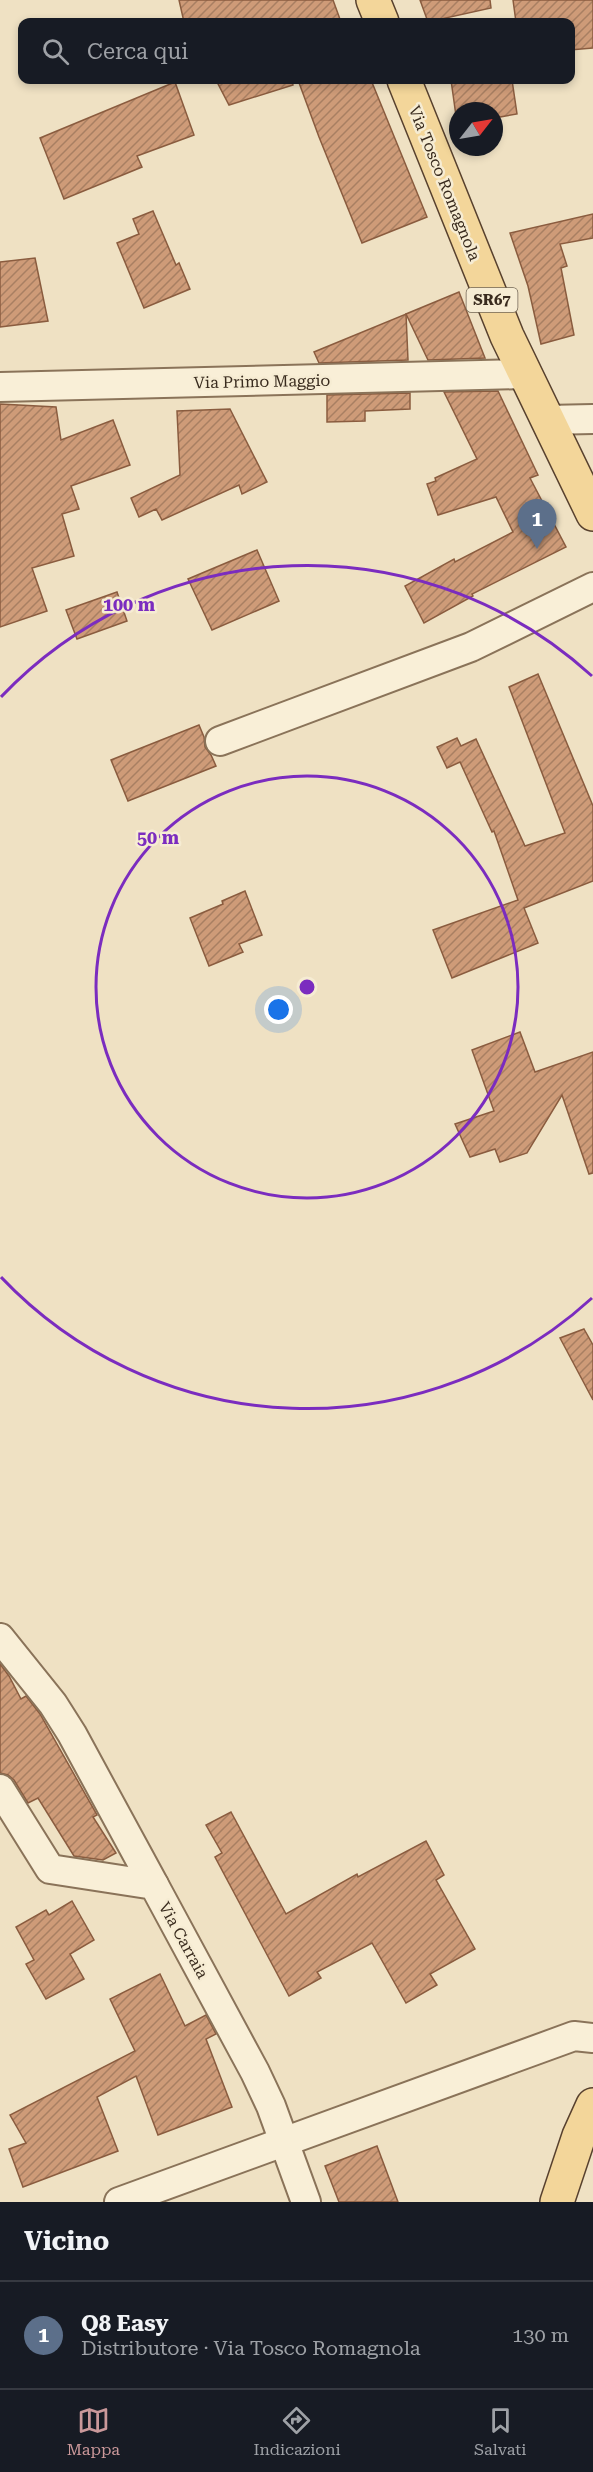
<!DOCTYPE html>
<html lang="it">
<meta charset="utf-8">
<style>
:root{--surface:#171b24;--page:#20242c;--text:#f1f3f6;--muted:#9ea1a6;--line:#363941;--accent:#ca989a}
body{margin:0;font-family:"Roboto Serif",serif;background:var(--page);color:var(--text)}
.compass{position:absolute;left:449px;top:102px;width:54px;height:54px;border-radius:50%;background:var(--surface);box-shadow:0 3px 9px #0003;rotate:59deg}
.you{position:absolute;left:279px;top:1010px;width:21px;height:21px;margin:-15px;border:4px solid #fff;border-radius:50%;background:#1a73e8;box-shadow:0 0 0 9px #1a73e833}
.badge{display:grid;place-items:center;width:39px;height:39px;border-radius:50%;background:var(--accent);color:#fff;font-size:20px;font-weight:700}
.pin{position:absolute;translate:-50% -50px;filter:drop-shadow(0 2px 3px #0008)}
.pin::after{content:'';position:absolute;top:32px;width:21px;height:18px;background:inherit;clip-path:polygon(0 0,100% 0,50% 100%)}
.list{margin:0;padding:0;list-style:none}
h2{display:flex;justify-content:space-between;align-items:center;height:78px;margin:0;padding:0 24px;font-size:26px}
h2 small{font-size:20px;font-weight:400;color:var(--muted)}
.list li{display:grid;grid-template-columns:39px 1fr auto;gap:18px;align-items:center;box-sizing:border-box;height:108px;padding:0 24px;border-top:2px solid var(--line)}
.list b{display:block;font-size:22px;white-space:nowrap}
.list p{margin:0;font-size:20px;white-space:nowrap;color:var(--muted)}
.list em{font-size:20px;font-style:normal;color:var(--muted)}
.icon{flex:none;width:33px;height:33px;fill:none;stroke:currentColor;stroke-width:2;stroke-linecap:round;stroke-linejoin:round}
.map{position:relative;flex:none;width:593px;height:2202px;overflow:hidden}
.search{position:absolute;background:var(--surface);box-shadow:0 3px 9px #0003;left:18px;right:18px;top:18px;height:66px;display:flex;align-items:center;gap:15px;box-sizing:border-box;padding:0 21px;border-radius:12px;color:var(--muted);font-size:22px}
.sheet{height:186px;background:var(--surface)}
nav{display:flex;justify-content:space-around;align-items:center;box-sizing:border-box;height:84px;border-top:2px solid var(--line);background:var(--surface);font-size:16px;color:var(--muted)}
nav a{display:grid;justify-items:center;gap:3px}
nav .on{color:var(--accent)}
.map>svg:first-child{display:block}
.building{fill:url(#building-hatch);stroke:#8a5c3f;stroke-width:1.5}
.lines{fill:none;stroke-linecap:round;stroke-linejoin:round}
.minor-casing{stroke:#8a7359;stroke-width:32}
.major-casing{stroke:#58412e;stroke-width:36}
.minor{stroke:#f9efd7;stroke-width:28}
.major{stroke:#f3d69a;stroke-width:33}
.ring{fill:none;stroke:#7b2cbf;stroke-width:3}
.labels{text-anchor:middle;stroke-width:5;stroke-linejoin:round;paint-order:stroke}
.shield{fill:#f6ecd3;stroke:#726554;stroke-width:1.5}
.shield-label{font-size:15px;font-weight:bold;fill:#392b1e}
.street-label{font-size:16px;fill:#392b1e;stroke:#f6ecd3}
.centre{fill:#7b2cbf;stroke:#f6ecd3;stroke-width:3}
.ring-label{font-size:18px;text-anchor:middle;font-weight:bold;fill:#7b2cbf;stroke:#f6ecd3;stroke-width:5;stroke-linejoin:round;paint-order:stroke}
</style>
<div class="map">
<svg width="593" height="2202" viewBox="0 0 593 2202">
<defs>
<pattern id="building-hatch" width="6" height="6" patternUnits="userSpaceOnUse" patternTransform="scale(1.5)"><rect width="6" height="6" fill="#ce9b78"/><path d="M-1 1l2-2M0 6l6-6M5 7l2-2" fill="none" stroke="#a87f62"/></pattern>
</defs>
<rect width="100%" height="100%" fill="#efe1c3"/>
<!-- building -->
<g class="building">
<polygon points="179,0 333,0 341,22 184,22"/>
<polygon points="420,0 490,0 491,8 428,22"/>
<polygon points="513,0 593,0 593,48 570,50 570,22 516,22"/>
<polygon points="216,80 292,80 293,85 229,105"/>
<polygon points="298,80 371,80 427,217 362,243 319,137"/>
<polygon points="451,80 512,80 517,114 494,118 494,111 458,111 457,123"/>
<polygon points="175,82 194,135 137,156 142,167 64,199 40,138"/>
<polygon points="153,211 176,265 179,263 190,289 144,308 117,243 139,234 133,219"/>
<polygon points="593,214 593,238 560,244 567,266 561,268 574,335 541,344 528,286 510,233"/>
<polygon points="35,258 48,321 0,327 0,262"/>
<polygon points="459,292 485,358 428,360 406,314"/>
<polygon points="406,314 408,360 319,363 314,352"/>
<polygon points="498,391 538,475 530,478 566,547 472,594 473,596 424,623 405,586 454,559 455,562 513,532 496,497 438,515 427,484 436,481 435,478 477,459 444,392"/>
<polygon points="410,393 410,409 365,411 365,421 327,422 327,395"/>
<polygon points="0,404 56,407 61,440 113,420 130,465 71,486 79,509 62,514 74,556 32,568 47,611 0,627"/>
<polygon points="230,409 267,482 242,494 239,485 162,520 156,509 139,517 131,498 180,475 177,411"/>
<polygon points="257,550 279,601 212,630 188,579"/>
<polygon points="117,592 127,621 77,639 66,610"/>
<polygon points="538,674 593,806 593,881 524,908 538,943 452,978 433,930 518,900 494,831 492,832 460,762 447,768 437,747 457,738 461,746 476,739 525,846 565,833 509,687"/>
<polygon points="199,725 204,737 205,747 211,755 216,766 128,801 111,760"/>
<polygon points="245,891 262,935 239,944 243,952 209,966 190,918 223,904 222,901"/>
<polygon points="520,1032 535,1072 593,1052 593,1173 589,1174 562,1095 527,1153 500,1162 495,1149 470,1157 455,1124 494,1111 472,1050"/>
<polygon points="584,1329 593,1345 593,1400 560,1338"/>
<polygon points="0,1664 9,1676 21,1699 26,1696 40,1714 97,1815 93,1817 116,1853 103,1860 74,1856 38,1798 28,1803 14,1780 8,1775 0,1773"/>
<polygon points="231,1812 286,1914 357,1874 358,1877 426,1841 444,1875 436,1880 475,1949 430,1974 437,1985 406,2003 372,1943 317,1972 321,1978 289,1996 215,1857 222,1853 206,1825"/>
<polygon points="72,1901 94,1940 70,1954 84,1979 46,1999 26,1964 34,1960 16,1927 46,1910 49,1915"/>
<polygon points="160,1974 185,2026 206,2015 216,2034 206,2039 232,2107 158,2135 136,2076 97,2097 118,2151 23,2187 9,2149 26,2143 10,2115 135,2051 110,1999"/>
<polygon points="377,2146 398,2202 339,2202 325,2166"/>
</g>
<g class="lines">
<!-- minor casing -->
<g class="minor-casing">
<g id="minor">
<polyline points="0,387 524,374"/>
<polyline points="546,420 593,419"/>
<polyline points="220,741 471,647 593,587"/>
<polyline points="0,1638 53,1704 72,1734 154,1885"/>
<polyline points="0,1789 50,1869 154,1885 255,2072 271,2106 306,2202"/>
<polyline points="119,2202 574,2036 593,2038"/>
</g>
</g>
<!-- major casing -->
<g class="major-casing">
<g id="major">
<polyline points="373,0 382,22"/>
<polyline points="404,80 507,336 593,514"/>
<polyline points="557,2202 579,2136 593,2105"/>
</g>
</g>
<!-- minor -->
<use href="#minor" class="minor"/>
<!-- major -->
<use href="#major" class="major"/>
</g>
<!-- distance rings -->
<g class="ring">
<circle cx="307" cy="987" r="211"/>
<path d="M592 1298A422 422 0 0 1 1 1277M1 697A422 422 0 0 1 592 676"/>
</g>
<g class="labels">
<!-- shield labels -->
<rect class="shield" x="466.5" y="288" width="51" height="24" rx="4.5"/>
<g class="shield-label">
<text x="492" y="305">SR67</text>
</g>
<!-- street labels -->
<g class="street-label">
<text transform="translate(445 183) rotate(68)" y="6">Via Tosco Romagnola</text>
<text transform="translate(262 381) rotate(-1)" y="6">Via Primo Maggio</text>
<text transform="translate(184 1940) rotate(61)" y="6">Via Carraia</text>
</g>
</g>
<circle cx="307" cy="987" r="9" class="centre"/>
<g class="ring-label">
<text x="129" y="611">100 m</text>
<text x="158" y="844">50 m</text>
</g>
</svg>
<svg class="compass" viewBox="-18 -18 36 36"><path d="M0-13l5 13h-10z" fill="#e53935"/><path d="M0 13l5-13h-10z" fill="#9ea1a6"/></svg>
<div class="you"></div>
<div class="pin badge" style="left:537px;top:549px;background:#5c6f8a">1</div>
<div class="search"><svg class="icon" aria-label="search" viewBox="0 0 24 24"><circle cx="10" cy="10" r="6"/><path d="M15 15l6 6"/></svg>Cerca qui</div>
</div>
<section class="sheet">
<h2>Vicino<small></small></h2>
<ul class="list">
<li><span class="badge" style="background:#5c6f8a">1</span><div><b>Q8 Easy</b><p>Distributore · Via Tosco Romagnola</p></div><em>130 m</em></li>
</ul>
</section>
<nav>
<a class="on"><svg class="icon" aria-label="map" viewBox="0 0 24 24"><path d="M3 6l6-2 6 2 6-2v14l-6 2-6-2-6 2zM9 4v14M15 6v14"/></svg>Mappa</a>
<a><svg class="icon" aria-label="directions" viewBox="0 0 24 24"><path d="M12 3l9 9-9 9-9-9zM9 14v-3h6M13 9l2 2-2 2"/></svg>Indicazioni</a>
<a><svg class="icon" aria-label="saved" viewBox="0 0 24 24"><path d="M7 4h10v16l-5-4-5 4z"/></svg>Salvati</a>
</nav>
